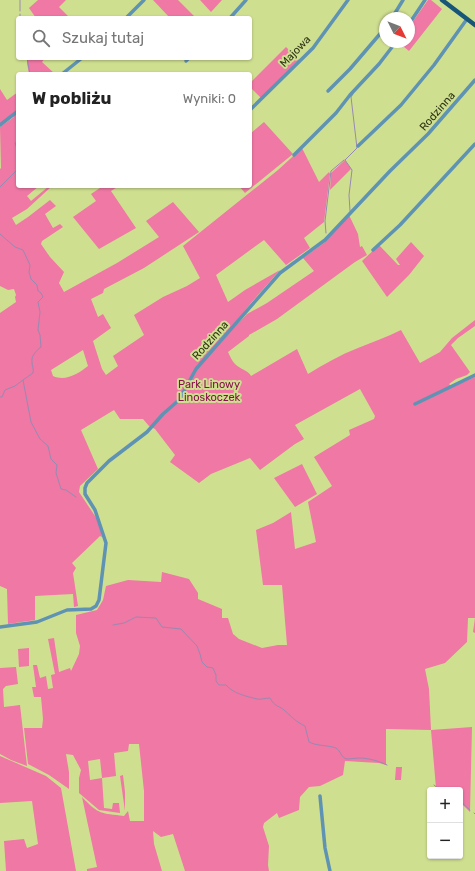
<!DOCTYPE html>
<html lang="pl">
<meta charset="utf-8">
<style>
:root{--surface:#fff;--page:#f6f6f6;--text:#222;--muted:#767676;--line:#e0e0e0}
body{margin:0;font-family:Rubik,sans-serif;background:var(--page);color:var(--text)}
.controls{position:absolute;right:12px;bottom:12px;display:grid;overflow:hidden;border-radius:4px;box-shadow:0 1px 3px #0004}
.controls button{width:36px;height:36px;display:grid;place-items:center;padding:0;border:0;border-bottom:1px solid var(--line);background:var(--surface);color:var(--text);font:20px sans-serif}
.compass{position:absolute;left:379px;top:12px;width:36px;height:36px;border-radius:50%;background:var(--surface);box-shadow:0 1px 3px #0004;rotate:132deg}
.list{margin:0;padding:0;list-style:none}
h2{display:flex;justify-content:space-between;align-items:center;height:52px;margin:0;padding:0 16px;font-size:17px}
h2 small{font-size:13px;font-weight:400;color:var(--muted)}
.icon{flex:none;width:22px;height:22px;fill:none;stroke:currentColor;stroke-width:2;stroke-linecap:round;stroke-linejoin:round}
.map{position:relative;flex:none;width:475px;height:871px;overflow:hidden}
.search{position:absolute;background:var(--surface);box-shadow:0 1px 3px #0004;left:16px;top:16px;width:236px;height:44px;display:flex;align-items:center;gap:10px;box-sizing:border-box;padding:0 14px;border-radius:4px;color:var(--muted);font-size:15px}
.panel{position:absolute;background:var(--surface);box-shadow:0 1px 3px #0004;left:16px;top:72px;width:236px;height:116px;border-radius:4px}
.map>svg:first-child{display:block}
.green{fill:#ef78a4;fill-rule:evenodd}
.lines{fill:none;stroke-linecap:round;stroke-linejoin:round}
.stream{stroke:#978ab2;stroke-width:1}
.minor{stroke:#5f93b4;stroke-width:3.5}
.major{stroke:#175679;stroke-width:4.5}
.labels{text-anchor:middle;stroke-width:4;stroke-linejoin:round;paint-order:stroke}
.street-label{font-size:11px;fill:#2e3414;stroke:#cfdf90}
.park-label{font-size:11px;fill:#87114b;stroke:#cfdf90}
</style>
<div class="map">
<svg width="475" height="871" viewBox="0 0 475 871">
<rect width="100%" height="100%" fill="#cfdf90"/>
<!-- green -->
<g class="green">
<polygon points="38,0 66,0 59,7 69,17 68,18 36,18 29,8"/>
<polygon points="153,0 178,0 196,18 170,18"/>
<polygon points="200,0 222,0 211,12"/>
<polygon points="428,0 431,0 442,9 409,51 398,42 409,42 409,27"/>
<polygon points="286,47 299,60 261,98 250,87 250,83"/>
<polygon points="27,58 45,58 42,62 55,74 29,74 27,63"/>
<path d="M0,89L7,100L18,92V186H39L27,196L31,201L49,186H52L27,209L12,218L16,225L28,217L50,200L56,206L45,214L53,228L60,224L63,227L42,241L41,244L50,257L64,272L59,283L64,292L117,263L159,237L146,221L173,202L199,232L144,268L104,289L103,293L91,299L98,317L103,314L111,328L93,341L102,369L106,375L118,366L113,356L144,335L134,315L163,297L187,286L200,278L183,246L278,170L302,148L319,182L329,172L330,174L324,222L304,238L310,248L286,265L264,240L216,275L228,302L245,290L280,270L251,303L220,342L247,314L267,303L314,271L303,258L324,243L349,215L358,234L360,247L362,246L367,255L355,262L277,319L249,335V336L228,352C230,356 232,361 235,364C240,369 249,371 251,376L297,349L308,374C324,364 340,355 358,348C372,342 387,337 401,330L420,363L440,352L452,338L475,320V326L458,338L451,345L470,372L467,375L456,379L449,384L452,387L475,377V633L473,632L475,618H468L467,642L445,663L425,669L429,689L431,730L472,727L470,812L460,802V790H439L436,788L431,730L386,729V765L379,763L345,761L343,775L320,786L309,787L300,797L299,810L279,818L277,813L264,823L263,827L269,846L268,865L269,871H185L173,834L161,837L153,831L154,844L162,871H87V869L97,867L82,797C99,815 101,813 124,816L128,811L130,821H144V791L139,744H129L128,751L114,753L116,776L102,778L104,808L112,809L113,803H119L120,813L99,810L79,793V778L81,770L73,755L66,754L69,772V789L49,775L28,764L24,728H42L43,719L41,697H34L32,687H36L33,665H37L40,678L46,676L48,689L53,688L51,675L55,674L48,639L54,638L59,672L70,668L71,671L79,654L80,646L76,633V615L97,610L103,600L106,586L128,580L161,582L162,572L189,579L198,593V599L222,609V618H228L233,634L239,639L262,648L278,645H287L282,585H263L256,530L273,523L291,512L295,549L316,542L308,502L332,486L314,457L350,435L349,430L374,419L375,416L360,389L295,425L304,439L295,444L260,470L250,458L211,474L199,483L170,462L175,455L155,429L149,426L143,419H120L114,410L81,430L98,469L80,486L79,492L99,522L102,537L100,536L97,539L72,563L76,568L73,573L78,606L74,607L73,594L35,596V620L8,624L7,589L0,586V313L16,302L15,297L16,295L14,289L8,290L0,286V169L1,168L0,127L14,117L13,115L0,124ZM83,350L88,366C79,373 66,382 53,376L51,370ZM100,759L102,778L90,780L88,761Z"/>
<polygon points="264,122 293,154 245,193 239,186 250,186 250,134"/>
<polygon points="345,160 351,169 330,190 331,173"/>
<polygon points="103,186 119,186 111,191 136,228 99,249 73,217 96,201 91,194"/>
<polygon points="411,242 424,256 409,275 387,297 362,261 379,245 398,265 400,265 396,259"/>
<polygon points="302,464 317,494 295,507 274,478"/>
<polygon points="29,648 29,666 19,667 18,649"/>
<polygon points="16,667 18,684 6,686 3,689 4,707 20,705 27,766 11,760 0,754 0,668"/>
<polygon points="0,756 46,776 61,788 76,871 6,871 4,841 24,839 27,848 38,844 32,801 0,803"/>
<polygon points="396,767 402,767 401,780 395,780"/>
<polygon points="123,775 125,792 125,811 120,776"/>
</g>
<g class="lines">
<!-- stream -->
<g class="stream">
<polyline points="20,0 20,11"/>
<polyline points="20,14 20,18"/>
<polyline points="27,58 30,74"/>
<polyline points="18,141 15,143 18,152"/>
<polyline points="0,187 17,170 18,164"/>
<polyline points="350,211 349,195 352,170 345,160 357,148 351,97 353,94"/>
<polyline points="326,233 325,221 331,171 344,160"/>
<path d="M0,234L15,247L23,250L30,265L29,272L31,279L37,285L38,291L41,293L43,297L38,302L40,312L38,330L40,335L41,347C36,351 31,356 32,362C32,367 34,368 33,373L23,380L31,422L40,439L48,446L51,459L57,465L56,473L61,489L66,490L76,497"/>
<polyline points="0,397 2,397 5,390 15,386 23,380"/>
<path d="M113,625L124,623L136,617L156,618L162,627L181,629L197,646L200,654L202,662L207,667L213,668L216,675V681L219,685H226C234,694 246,696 257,699C260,700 265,698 270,698C275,707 278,705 284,710C291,716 296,722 305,726L309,742C316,746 328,745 336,748C341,751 341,758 347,759C351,759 355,758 359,758C368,758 379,761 387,765"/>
<polyline points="434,785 440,790"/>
<polyline points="460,801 470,810"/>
<polyline points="474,813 475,814"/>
</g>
<!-- minor -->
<g class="minor">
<polyline points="126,18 144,0"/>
<polyline points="230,18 246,0"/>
<polyline points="392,18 403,0"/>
<polyline points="409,24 425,0"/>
<polyline points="186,61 189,58"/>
<polyline points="62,74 82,58"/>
<polyline points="328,91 350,69 385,28"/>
<polyline points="250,110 313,48 348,0"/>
<polyline points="0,125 18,111"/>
<polyline points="358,146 401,105 434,65 467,19"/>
<polyline points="294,155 336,113 350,95 379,64 396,42"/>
<polyline points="373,250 400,225 475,144"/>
<polyline points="415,404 475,375"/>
<polyline points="0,627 37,622 67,610 91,609 96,606 99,600 106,543 95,510 85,494 85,488 87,483 109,461 147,432 163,414 179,400 196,369 280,273 325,240 390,171 428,134 475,80"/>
<polyline points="320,796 325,848 330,871"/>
</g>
<!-- major -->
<polyline class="major" points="442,0 475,25"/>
</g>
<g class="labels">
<!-- street labels -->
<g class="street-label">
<text transform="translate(295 51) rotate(-46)" y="4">Majowa</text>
<text transform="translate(437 111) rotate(-49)" y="4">Rodzinna</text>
<text transform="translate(210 340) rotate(-48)" y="4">Rodzinna</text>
</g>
<!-- park labels -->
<g class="park-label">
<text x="209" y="388">Park Linowy<tspan x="209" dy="13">Linoskoczek</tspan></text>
</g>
</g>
</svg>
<div class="controls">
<button>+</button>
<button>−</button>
</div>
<svg class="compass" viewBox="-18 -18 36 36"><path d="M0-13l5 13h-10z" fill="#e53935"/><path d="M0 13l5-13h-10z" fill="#767676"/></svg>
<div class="search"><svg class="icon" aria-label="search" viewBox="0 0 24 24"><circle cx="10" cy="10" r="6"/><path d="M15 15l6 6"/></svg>Szukaj tutaj</div>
<section class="panel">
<h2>W pobliżu<small>Wyniki: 0</small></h2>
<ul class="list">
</ul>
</section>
</div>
